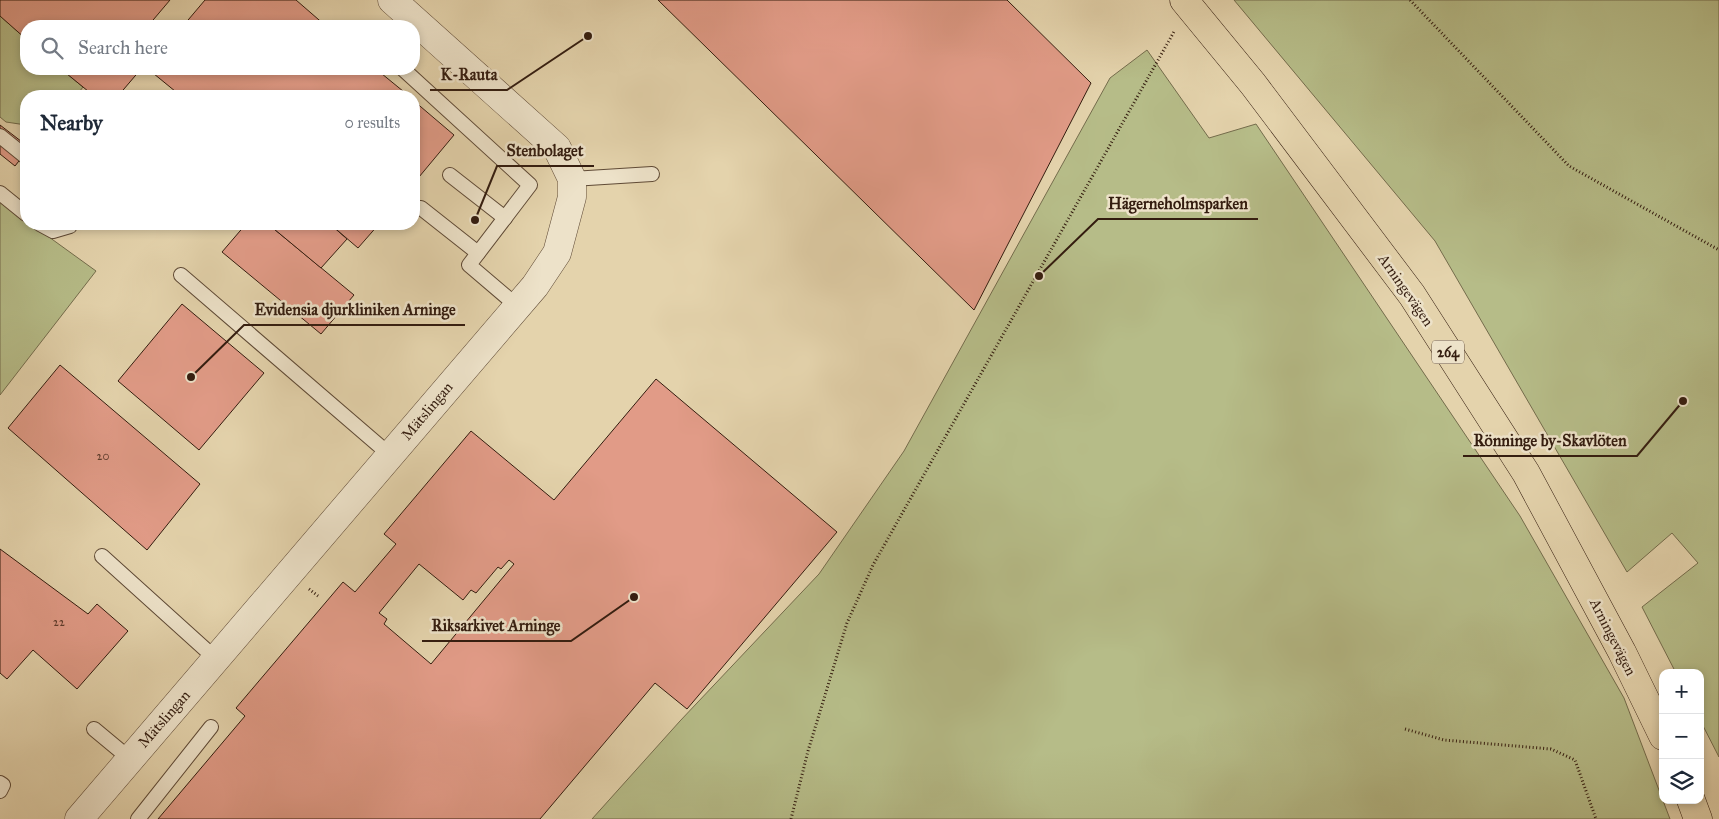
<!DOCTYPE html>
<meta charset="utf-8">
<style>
:root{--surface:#fff;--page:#f2f2f3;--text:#1f2937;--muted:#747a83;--line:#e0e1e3}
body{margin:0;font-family:"IM FELL Great Primer",serif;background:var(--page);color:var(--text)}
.controls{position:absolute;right:15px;bottom:15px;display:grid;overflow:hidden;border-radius:10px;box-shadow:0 2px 8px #0003}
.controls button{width:45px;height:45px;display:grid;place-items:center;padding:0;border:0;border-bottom:1px solid var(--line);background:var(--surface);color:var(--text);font:25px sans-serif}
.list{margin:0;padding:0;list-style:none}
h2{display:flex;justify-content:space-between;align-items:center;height:65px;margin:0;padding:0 20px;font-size:21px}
h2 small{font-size:16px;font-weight:400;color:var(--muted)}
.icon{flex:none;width:28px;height:28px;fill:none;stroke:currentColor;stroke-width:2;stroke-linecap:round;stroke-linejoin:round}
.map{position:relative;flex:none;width:1719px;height:819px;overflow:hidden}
.search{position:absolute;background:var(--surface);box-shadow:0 2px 8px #0003;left:20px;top:20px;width:400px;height:55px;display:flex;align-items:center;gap:12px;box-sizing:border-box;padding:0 18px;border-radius:20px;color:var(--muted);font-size:19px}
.panel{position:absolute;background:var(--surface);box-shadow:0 2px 8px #0003;left:20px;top:90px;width:400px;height:140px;border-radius:20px}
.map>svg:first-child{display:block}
.green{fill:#b6bc88;stroke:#746c4c}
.building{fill:#e19b87;stroke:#331c0f;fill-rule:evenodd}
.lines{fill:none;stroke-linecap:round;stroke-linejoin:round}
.lane-casing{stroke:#5f4a36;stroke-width:16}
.street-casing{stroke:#5f4a36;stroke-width:29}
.primary-casing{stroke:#331c0f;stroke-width:29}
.path{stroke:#331c0f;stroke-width:3;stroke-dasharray:1 2.5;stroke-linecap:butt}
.lane{stroke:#ede2c9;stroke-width:14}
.street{stroke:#ede2c9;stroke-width:28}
.primary{stroke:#e4d3ac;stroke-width:28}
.labels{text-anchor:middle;stroke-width:5;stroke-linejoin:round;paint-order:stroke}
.number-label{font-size:12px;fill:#5e3c2d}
.shield{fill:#ede2c9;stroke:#6b5747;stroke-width:1}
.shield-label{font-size:14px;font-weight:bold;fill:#331c0f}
.street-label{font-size:15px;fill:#331c0f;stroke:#ede2c9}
.leader{fill:none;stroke:#331c0f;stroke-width:2}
.callout-dot{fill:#331c0f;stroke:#ede2c9;stroke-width:2}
.callout-label{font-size:16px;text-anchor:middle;font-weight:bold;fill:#331c0f;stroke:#ede2c9;stroke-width:5;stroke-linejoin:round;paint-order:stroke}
</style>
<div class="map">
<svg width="1719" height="819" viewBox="0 0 1719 819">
<rect width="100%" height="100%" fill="#e4d3ac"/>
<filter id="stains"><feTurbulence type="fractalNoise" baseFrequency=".004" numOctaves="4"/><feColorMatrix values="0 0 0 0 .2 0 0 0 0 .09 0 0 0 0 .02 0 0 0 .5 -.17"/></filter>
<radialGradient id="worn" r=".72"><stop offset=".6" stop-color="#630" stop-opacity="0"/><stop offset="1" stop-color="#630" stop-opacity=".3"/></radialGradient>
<!-- green -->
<g class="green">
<polygon points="1234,0 1719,0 1719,757 1700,720 1700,673 1676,673 1642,607 1698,563 1672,533 1627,572 1435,241"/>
<polygon points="0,16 26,39 26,69 61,69 83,87 76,96 26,96 26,125 6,122 0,117"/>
<polygon points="1147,50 1209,138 1256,124 1520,516 1624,698 1670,819 592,819 680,721 819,574 904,451 1110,78"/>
<polygon points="0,202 26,221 26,224 31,224 96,271 0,395"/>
</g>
<!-- building -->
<g class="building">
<polygon points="0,0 170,0 148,26 26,26 26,39 0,16"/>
<polygon points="205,0 296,0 326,26 183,26"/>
<polygon points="658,0 1007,0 1091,83 974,310"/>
<polygon points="61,69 141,69 118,96 94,96"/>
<polygon points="148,69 376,69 409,96 181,96"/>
<polygon points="414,101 454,135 414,183"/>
<polygon points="0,125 26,145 26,152 15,166 0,154"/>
<polygon points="246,224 268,224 354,295 321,334 222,252"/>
<polygon points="268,224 330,224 347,239 321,268"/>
<polygon points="330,224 379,224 358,248"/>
<polygon points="182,304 264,373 199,450 118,381"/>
<polygon points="60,365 200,484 147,550 8,428"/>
<path d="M656,379L837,532L687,709L655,683L540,819H158L245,716L236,708L343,582L355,592L396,544L384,534L471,431L554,500ZM509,560L514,564L431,664L384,624L387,619L379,613L419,564L463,600L471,590L476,593L498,567L501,569Z"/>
<polygon points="0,549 88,614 97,604 128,631 77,689 33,650 7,679 0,673"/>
</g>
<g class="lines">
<!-- lane casing -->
<g class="lane-casing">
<g id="lane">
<polyline points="403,69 530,185 469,265 516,305"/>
<polyline points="0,136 26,157"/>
<polyline points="450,175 505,218"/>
<polyline points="572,179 652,174"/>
<polyline points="0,193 26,214"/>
<polyline points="421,208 478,253"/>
<polyline points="40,224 53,231 70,226 71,224"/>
<polyline points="181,275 390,455"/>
<polyline points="102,556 216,659"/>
<polyline points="94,729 130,759"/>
<polyline points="0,783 3,785 0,791"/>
<polyline points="138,819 211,727"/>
</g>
</g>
<!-- street casing -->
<g class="street-casing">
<polyline id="street" points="79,819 535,286 557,253 572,197 572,179 557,148 392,0"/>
</g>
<!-- primary casing -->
<g class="primary-casing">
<g id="primary">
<polyline points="1184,0 1253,84 1412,295 1526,473 1622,652 1663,736"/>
<polyline points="1691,800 1698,819"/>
</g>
</g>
<!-- path -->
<g class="path">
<polyline points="1410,0 1569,166 1719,250"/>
<polyline points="309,589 318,596"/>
<polyline points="1405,729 1444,740 1551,749 1575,760 1596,819"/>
<polyline points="791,819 808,751 847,623 873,565 1175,30"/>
</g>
<!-- lane -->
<use href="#lane" class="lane"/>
<!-- street -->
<use href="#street" class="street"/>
<!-- primary -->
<use href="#primary" class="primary"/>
</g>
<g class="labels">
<!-- number labels -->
<g class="number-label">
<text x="103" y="460">20</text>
<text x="59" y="626">22</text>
</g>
<!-- shield labels -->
<rect class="shield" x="1432" y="340.5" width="32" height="23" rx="4"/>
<g class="shield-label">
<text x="1448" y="357">264</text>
</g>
<!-- street labels -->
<g class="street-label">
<text transform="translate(1406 290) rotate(55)" y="5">Arningevägen</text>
<text transform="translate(427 411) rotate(-50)" y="5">Mätslingan</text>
<text transform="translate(1613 637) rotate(63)" y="5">Arningevägen</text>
<text transform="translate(164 719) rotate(-49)" y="5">Mätslingan</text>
</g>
</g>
<!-- callouts -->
<path class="leader" d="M588 36L507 90H430M475 220L497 166H594M1039 276L1098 219H1258M191 377L244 325H465M1683 401L1637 456H1463M634 597L571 641H422"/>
<g class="callout-dot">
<circle cx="588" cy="36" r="5"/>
<circle cx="475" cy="220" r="5"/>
<circle cx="1039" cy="276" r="5"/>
<circle cx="191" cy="377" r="5"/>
<circle cx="1683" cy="401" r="5"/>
<circle cx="634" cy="597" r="5"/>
</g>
<g class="callout-label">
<text x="469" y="80">K-Rauta</text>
<text x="545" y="156">Stenbolaget</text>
<text x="1178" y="209">Hägerneholmsparken</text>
<text x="355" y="315">Evidensia djurkliniken Arninge</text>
<text x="1550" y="446">Rönninge by-Skavlöten</text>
<text x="496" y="631">Riksarkivet Arninge</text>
</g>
<rect width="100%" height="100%" filter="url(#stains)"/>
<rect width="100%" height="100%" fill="url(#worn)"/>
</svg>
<div class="controls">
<button>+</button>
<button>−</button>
<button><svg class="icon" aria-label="layers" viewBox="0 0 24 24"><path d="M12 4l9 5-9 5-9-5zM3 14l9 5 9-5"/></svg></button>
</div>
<div class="search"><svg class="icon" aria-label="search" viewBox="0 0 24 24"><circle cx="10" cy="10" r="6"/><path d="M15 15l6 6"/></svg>Search here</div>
<section class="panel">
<h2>Nearby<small>0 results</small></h2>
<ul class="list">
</ul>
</section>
</div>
